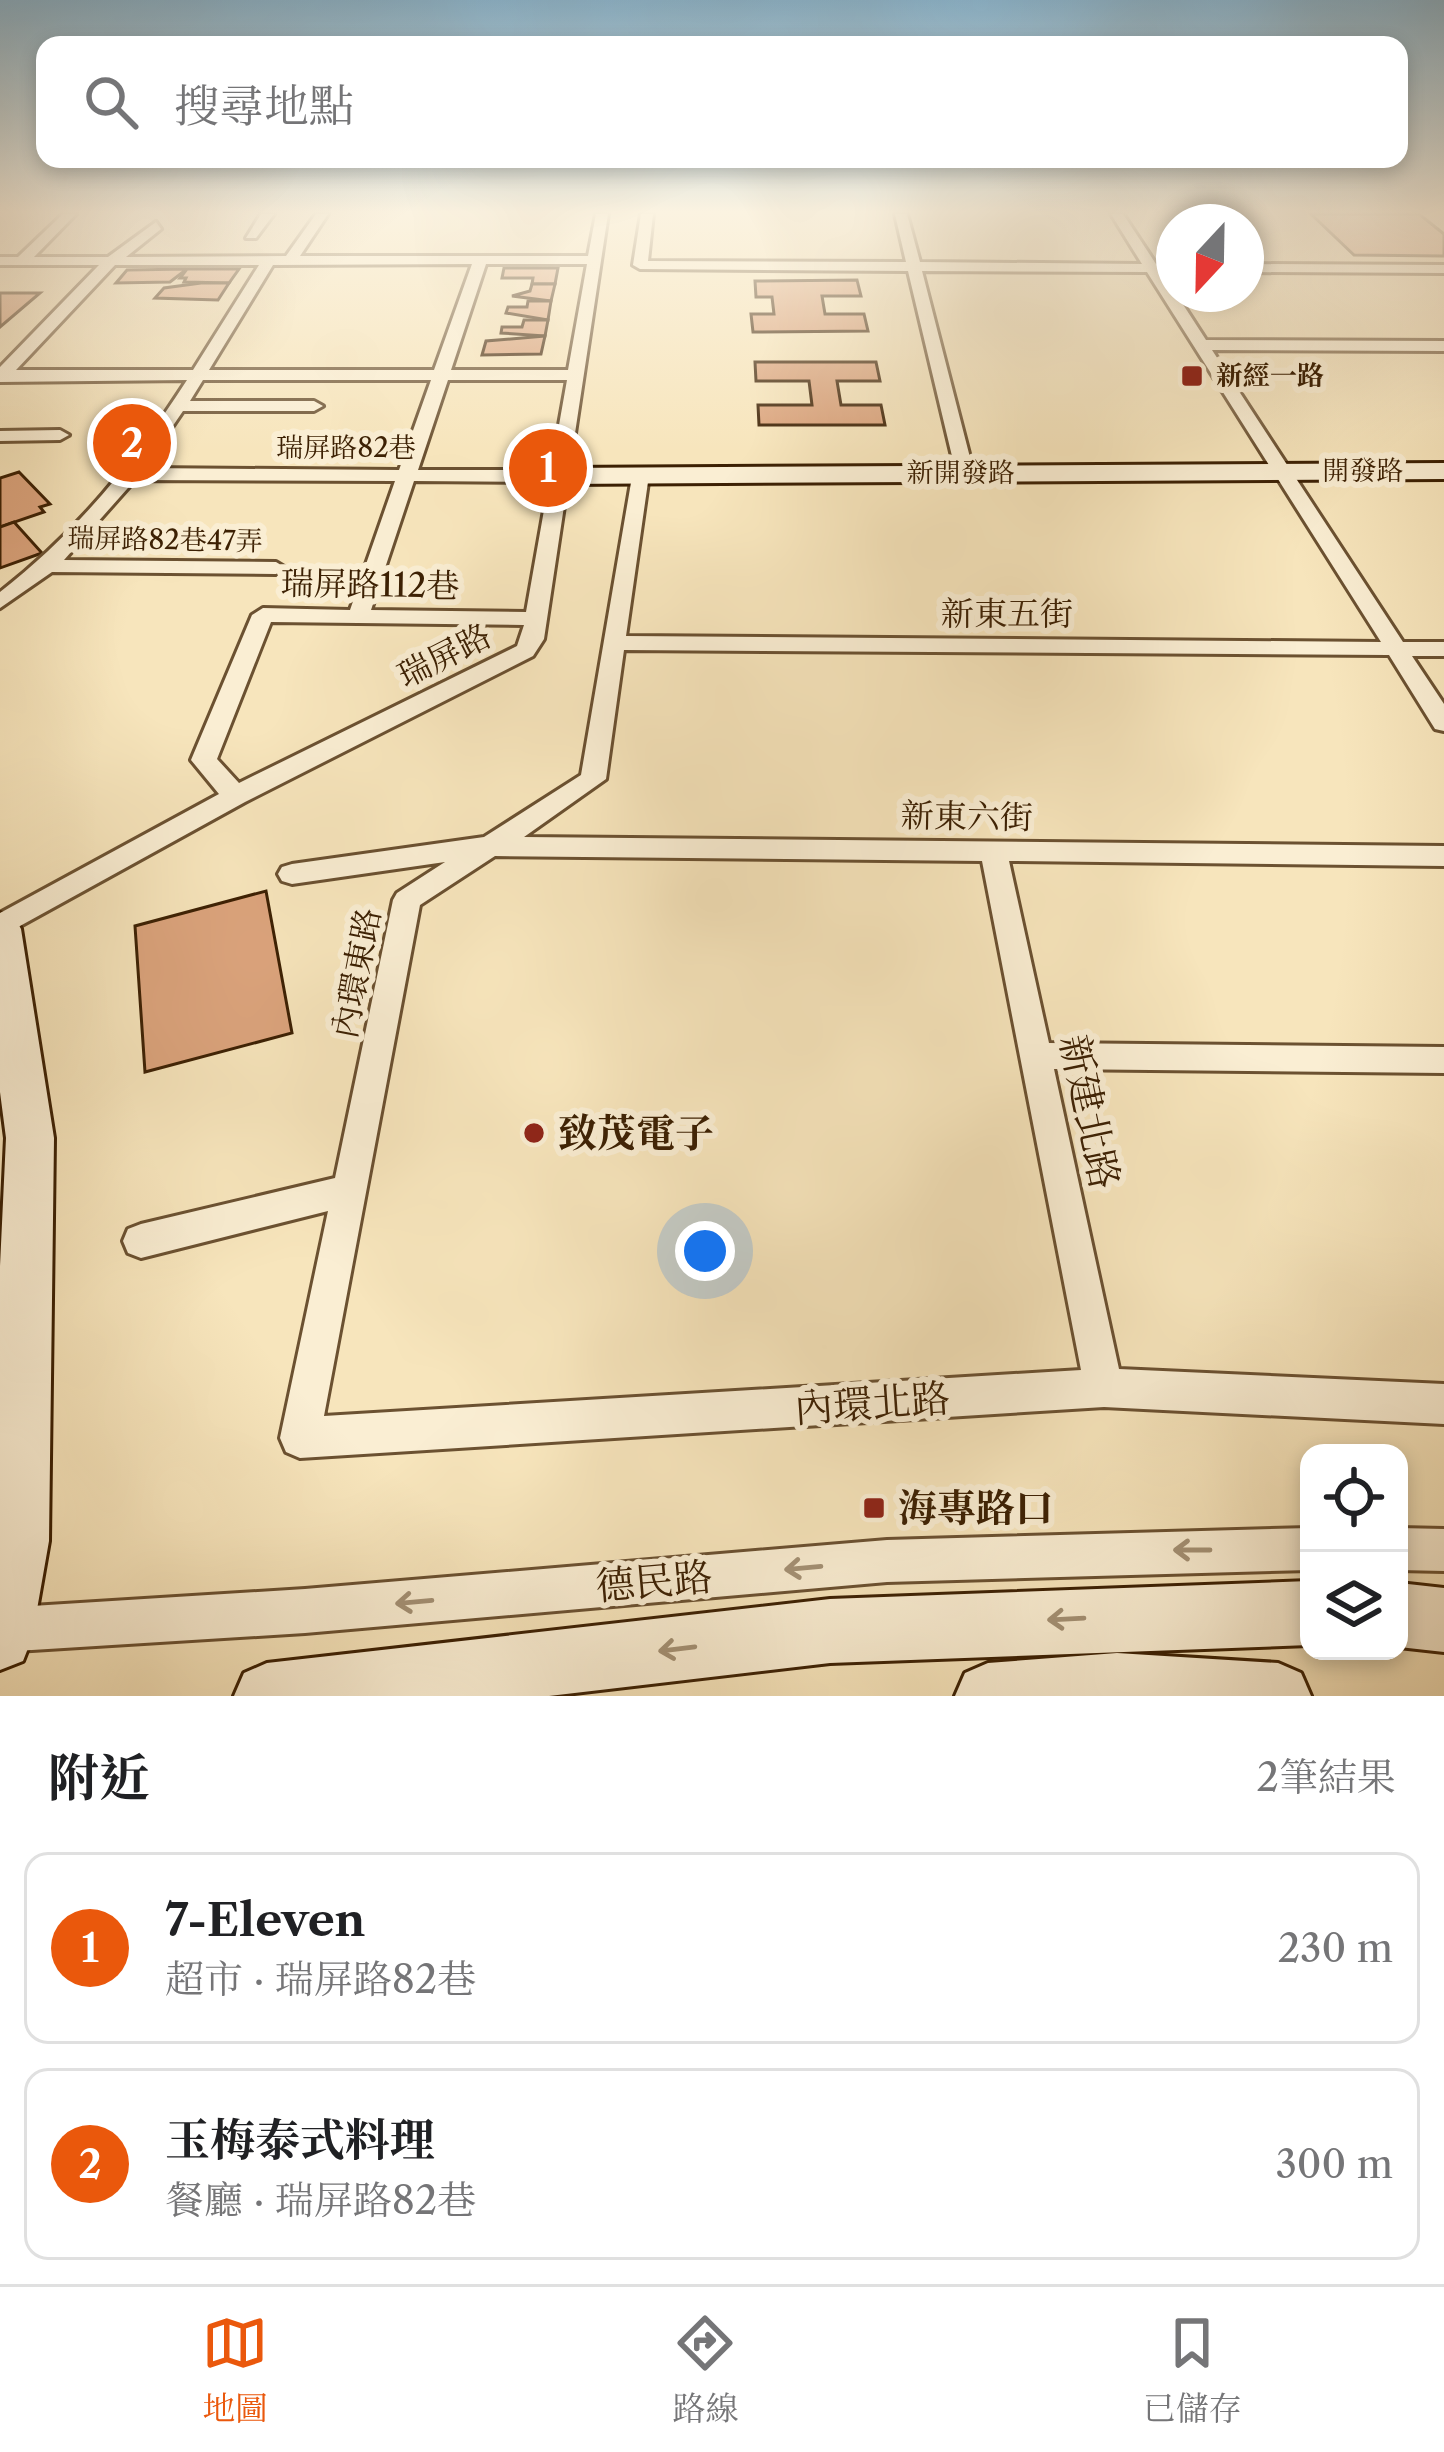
<!DOCTYPE html>
<html lang="zh-TW">
<meta charset="utf-8">
<style>
:root{--surface:#fff;--page:#f6f6f6;--text:#202124;--muted:#757577;--line:#e0e0e0;--accent:#ea580c}
body{margin:0;font-family:"Libre Caslon Text","Noto Serif TC",serif;background:var(--page);color:var(--text)}
.controls{position:absolute;right:36px;bottom:36px;display:grid;overflow:hidden;border-radius:24px;box-shadow:0 6px 18px #0003}
.controls button{width:108px;height:108px;display:grid;place-items:center;padding:0;border:0;border-bottom:3px solid var(--line);background:var(--surface);color:var(--text);font:60px sans-serif}
.compass{position:absolute;left:1156px;top:204px;width:108px;height:108px;border-radius:50%;background:var(--surface);box-shadow:0 6px 18px #0003;rotate:202deg}
.you{position:absolute;left:705px;top:1251px;width:42px;height:42px;margin:-30px;border:9px solid #fff;border-radius:50%;background:#1a73e8;box-shadow:0 0 0 18px #1a73e833}
.badge{display:grid;place-items:center;width:78px;height:78px;border-radius:50%;background:var(--accent);color:#fff;font-size:39px;font-weight:700}
.pin{position:absolute;translate:-50% -50%;border:6px solid #fff;box-shadow:0 3px 12px #0006}
.list{margin:0;padding:0;list-style:none}
h2{display:flex;justify-content:space-between;align-items:center;height:156px;margin:0;padding:0 48px;font-size:51px}
h2 small{font-size:39px;font-weight:400;color:var(--muted)}
.list li{display:grid;grid-template-columns:78px 1fr auto;gap:36px;align-items:center;box-sizing:border-box;height:192px;margin:0 24px 24px;padding:0 24px;border:3px solid var(--line);border-radius:24px}
.list b{display:block;font-size:45px;white-space:nowrap}
.list p{margin:0;font-size:39px;white-space:nowrap;color:var(--muted)}
.list em{font-size:39px;font-style:normal;color:var(--muted)}
.icon{flex:none;width:66px;height:66px;fill:none;stroke:currentColor;stroke-width:2;stroke-linecap:round;stroke-linejoin:round}
.map{position:relative;flex:none;width:1444px;height:1696px;overflow:hidden}
.search{position:absolute;background:var(--surface);box-shadow:0 6px 18px #0003;left:36px;right:36px;top:36px;height:132px;display:flex;align-items:center;gap:30px;box-sizing:border-box;padding:0 42px;border-radius:24px;color:var(--muted);font-size:45px}
.sheet{height:588px;background:var(--surface)}
nav{display:flex;justify-content:space-around;align-items:center;box-sizing:border-box;height:168px;border-top:3px solid var(--line);background:var(--surface);font-size:33px;color:var(--muted)}
nav a{display:grid;justify-items:center;gap:6px}
nav .on{color:var(--accent)}
.map>svg:first-child{display:block}
.building{fill:#dca47d;stroke:#3c2003;stroke-width:3}
.lines{fill:none;stroke-linecap:round;stroke-linejoin:round}
.street-casing{stroke:#6b5131;stroke-width:6}
.secondary-casing{stroke:#3c2003;stroke-width:6}
.street{fill:#faeed3;fill-rule:evenodd}
.secondary{fill:#faeed3;fill-rule:evenodd}
.oneway{stroke:#a49175}
.poi-dot{fill:#8f2418;stroke:#faeed3;stroke-width:4.5}
.labels{text-anchor:middle;stroke-width:12;stroke-linejoin:round;paint-order:stroke}
.far-poi-label{font-size:27px;font-weight:bold;fill:#3c2003;stroke:#faeed3;text-anchor:start}
.far-street-label{font-size:27px;fill:#3c2003;stroke:#faeed3}
.street-label{font-size:33px;fill:#3c2003;stroke:#faeed3}
.near-street-label{font-size:39px;fill:#3c2003;stroke:#faeed3}
.near-poi-label{font-size:39px;font-weight:bold;fill:#3c2003;stroke:#faeed3;text-anchor:start}
</style>
<div class="map">
<svg width="1444" height="1696" viewBox="0 0 1444 1696">
<rect width="100%" height="100%" fill="#f7e5bc"/>
<filter id="stains"><feTurbulence type="fractalNoise" baseFrequency=".00167" numOctaves="4"/><feColorMatrix values="0 0 0 0 .2 0 0 0 0 .09 0 0 0 0 .02 0 0 0 .5 -.17"/></filter>
<radialGradient id="worn" r=".72"><stop offset=".6" stop-color="#630" stop-opacity="0"/><stop offset="1" stop-color="#630" stop-opacity=".3"/></radialGradient>
<!-- building -->
<g class="building">
<polygon points="1311,214 1419,214 1444,234 1444,256 1354,255"/>
<polygon points="504,268 558,268 555,284 532,284 533,278 502,278"/>
<polygon points="187,269 170,282 116,283 127,270"/>
<polygon points="187,269 239,269 229,283 184,282 186,278 180,278"/>
<polygon points="857,280 861,296 822,296 825,314 864,314 868,331 753,332 751,314 774,314 772,297 756,297 755,281"/>
<polygon points="201,283 229,283 218,300 155,298 164,288"/>
<polygon points="532,284 555,284 551,301 512,296 530,291"/>
<polygon points="0,293 40,293 0,327"/>
<polygon points="528,301 551,301 548,320 506,313 508,307 527,307"/>
<polygon points="524,320 548,320 545,336 501,333 502,327 522,327"/>
<polygon points="545,336 541,354 482,355 486,341"/>
<polygon points="755,362 876,362 880,381 837,381 841,405 881,405 885,425 759,425 758,405 812,405 809,381 756,381"/>
<polygon points="19,472 50,504 40,507 44,512 0,527 0,478"/>
<polygon points="14,522 42,553 0,568 0,527"/>
<polygon points="266,891 292,1033 145,1072 135,926"/>
</g>
<g class="lines">
<!-- street casing -->
<g class="street-casing">
<g id="street">
<path d="M63,214H76L34,257H108L156,222L161,229L126,257L286,256L316,214H328L300,256H588L596,214H608L544,639L533,656L245,802L0,937V913L219,794L191,760L252,615L263,608L350,610L395,481L135,480L64,560L276,562L286,568L276,574L52,572L0,608V592C76,533 135,461 187,380L0,382V367L99,265H0V257H18ZM472,264L434,370H209L273,265ZM486,264H587L568,370H451ZM115,265H259L193,370H16ZM203,380H431L399,470L144,468L183,411H314L323,406L314,401H190ZM448,380H567L551,470H418ZM414,481L549,482L526,612L371,610ZM271,622L524,625L517,646L239,783L217,759Z"/>
<polygon points="261,214 274,214 256,238 246,238"/>
<path d="M641,214H653L648,261L906,262L895,214H907L920,262L1142,264L1111,214H1123L1156,264L1173,268L1162,272L1206,340L1444,341V351L1212,350L1403,642H1444V656H1412L1444,704V731L1435,729L1389,655L624,650L606,779L524,837L1444,846V866L1009,861L1049,1043L1444,1047V1073L1054,1069L1119,1369L1444,1384V1424L1104,1407L300,1458L286,1452L280,1438L328,1211L141,1258L128,1253L123,1241L128,1229L141,1224L335,1178L393,900L397,893L445,862L292,884L282,881L278,874L282,867L292,864L484,837L581,775L633,471L649,475L626,636L1381,642L1147,272L922,271L974,473L965,479L956,473L908,271L640,269L633,265ZM495,856L982,861L1081,1370L324,1416L420,905Z"/>
<polygon points="1246,264 1444,265 1444,273 1246,272"/>
<polygon points="0,431 60,430 69,435 60,440 0,441"/>
<polygon points="1309,1528 1309,1570 887,1582 305,1633 0,1652 0,1608 305,1589 887,1540"/>
<polygon points="1399,1528 1444,1529 1444,1571 1399,1570"/>
</g>
</g>
<!-- secondary casing -->
<g class="secondary-casing">
<g id="secondary">
<polygon points="1444,463 1444,479 560,484 546,476 560,468"/>
<polygon points="0,913 15,918 21,929 54,1138 49,1541 32,1638 23,1661 0,1670 0,1266 6,1138 0,1092"/>
<polygon points="1309,1581 1309,1645 830,1663 549,1696 234,1696 244,1673 267,1663 830,1599"/>
<polygon points="1399,1583 1444,1588 1444,1652 1399,1647"/>
<polygon points="1117,1653 1278,1663 1301,1673 1311,1696 955,1696 965,1673 988,1663"/>
</g>
</g>
<!-- street -->
<use href="#street" class="street"/>
<!-- secondary -->
<use href="#secondary" class="secondary"/>
</g>
<!-- one-way arrows -->
<defs><path id="oneway-shaft" d="M-6 0H5M1.5-3L5.5 0L1.5 3" fill="none" stroke-width="1.6" stroke-linecap="round" stroke-linejoin="round" transform="scale(3)"/></defs>
<g class="oneway">
<use href="#oneway-shaft" transform="translate(1192 1550) rotate(180)"/>
<use href="#oneway-shaft" transform="translate(803 1568) rotate(175)"/>
<use href="#oneway-shaft" transform="translate(414 1602) rotate(175)"/>
<use href="#oneway-shaft" transform="translate(1066 1619) rotate(177)"/>
<use href="#oneway-shaft" transform="translate(677 1649) rotate(173)"/>
</g>
<!-- sky -->
<linearGradient id="sky" x2="0" y2="1"><stop stop-color="#8ab8d4"/><stop offset="0.47" stop-color="#fbf3e1"/><stop offset="1" stop-color="#fbf3e1" stop-opacity="0"/></linearGradient>
<rect width="1444" height="451" fill="url(#sky)"/>
<!-- markers -->
<g class="poi-dot">
<rect x="1180" y="364" width="24" height="24" rx="6"/>
<circle cx="534" cy="1133" r="12"/>
<rect x="862" y="1496" width="24" height="24" rx="6"/>
</g>
<g class="labels">
<!-- far-poi labels -->
<g class="far-poi-label">
<text x="1216" y="385">新經一路</text>
</g>
<!-- far-street labels -->
<g class="far-street-label">
<text x="346" y="457">瑞屏路82巷</text>
<text x="1363" y="480">開發路</text>
<text x="961" y="482">新開發路</text>
<text transform="translate(165 540) rotate(1)" y="9">瑞屏路82巷47弄</text>
</g>
<!-- street labels -->
<g class="street-label">
<text transform="translate(370 584) rotate(1)" y="12">瑞屏路112巷</text>
<text x="1007" y="625">新東五街</text>
<text transform="translate(444 655) rotate(-27)" y="12">瑞屏路</text>
<text transform="translate(967 816) rotate(1)" y="12">新東六街</text>
<text transform="translate(356 973) rotate(-79)" y="12">內環東路</text>
</g>
<!-- near-street labels -->
<g class="near-street-label">
<text transform="translate(1090 1112) rotate(78)" y="14">新建北路</text>
<text transform="translate(872 1403) rotate(-4)" y="14">內環北路</text>
<text transform="translate(654 1581) rotate(-5)" y="14">德民路</text>
</g>
<!-- near-poi labels -->
<g class="near-poi-label">
<text x="558" y="1147">致茂電子</text>
<text x="898" y="1522">海專路口</text>
</g>
</g>
<rect width="100%" height="100%" filter="url(#stains)"/>
<rect width="100%" height="100%" fill="url(#worn)"/>
</svg>
<div class="controls">
<button><svg class="icon" aria-label="locate" viewBox="0 0 24 24"><circle cx="12" cy="12" r="6"/><path d="M12 2v4M12 18v4M2 12h4M18 12h4"/></svg></button>
<button><svg class="icon" aria-label="layers" viewBox="0 0 24 24"><path d="M12 4l9 5-9 5-9-5zM3 14l9 5 9-5"/></svg></button>
</div>
<svg class="compass" viewBox="-18 -18 36 36"><path d="M0-13l5 13h-10z" fill="#e53935"/><path d="M0 13l5-13h-10z" fill="#757577"/></svg>
<div class="you"></div>
<div class="pin badge" style="left:548px;top:468px">1</div>
<div class="pin badge" style="left:132px;top:443px">2</div>
<div class="search"><svg class="icon" aria-label="search" viewBox="0 0 24 24"><circle cx="10" cy="10" r="6"/><path d="M15 15l6 6"/></svg>搜尋地點</div>
</div>
<section class="sheet">
<h2>附近<small>2筆結果</small></h2>
<ul class="list">
<li><span class="badge">1</span><div><b>7-Eleven</b><p>超市 · 瑞屏路82巷</p></div><em>230 m</em></li>
<li><span class="badge">2</span><div><b>玉梅泰式料理</b><p>餐廳 · 瑞屏路82巷</p></div><em>300 m</em></li>
</ul>
</section>
<nav>
<a class="on"><svg class="icon" aria-label="map" viewBox="0 0 24 24"><path d="M3 6l6-2 6 2 6-2v14l-6 2-6-2-6 2zM9 4v14M15 6v14"/></svg>地圖</a>
<a><svg class="icon" aria-label="directions" viewBox="0 0 24 24"><path d="M12 3l9 9-9 9-9-9zM9 14v-3h6M13 9l2 2-2 2"/></svg>路線</a>
<a><svg class="icon" aria-label="saved" viewBox="0 0 24 24"><path d="M7 4h10v16l-5-4-5 4z"/></svg>已儲存</a>
</nav>
